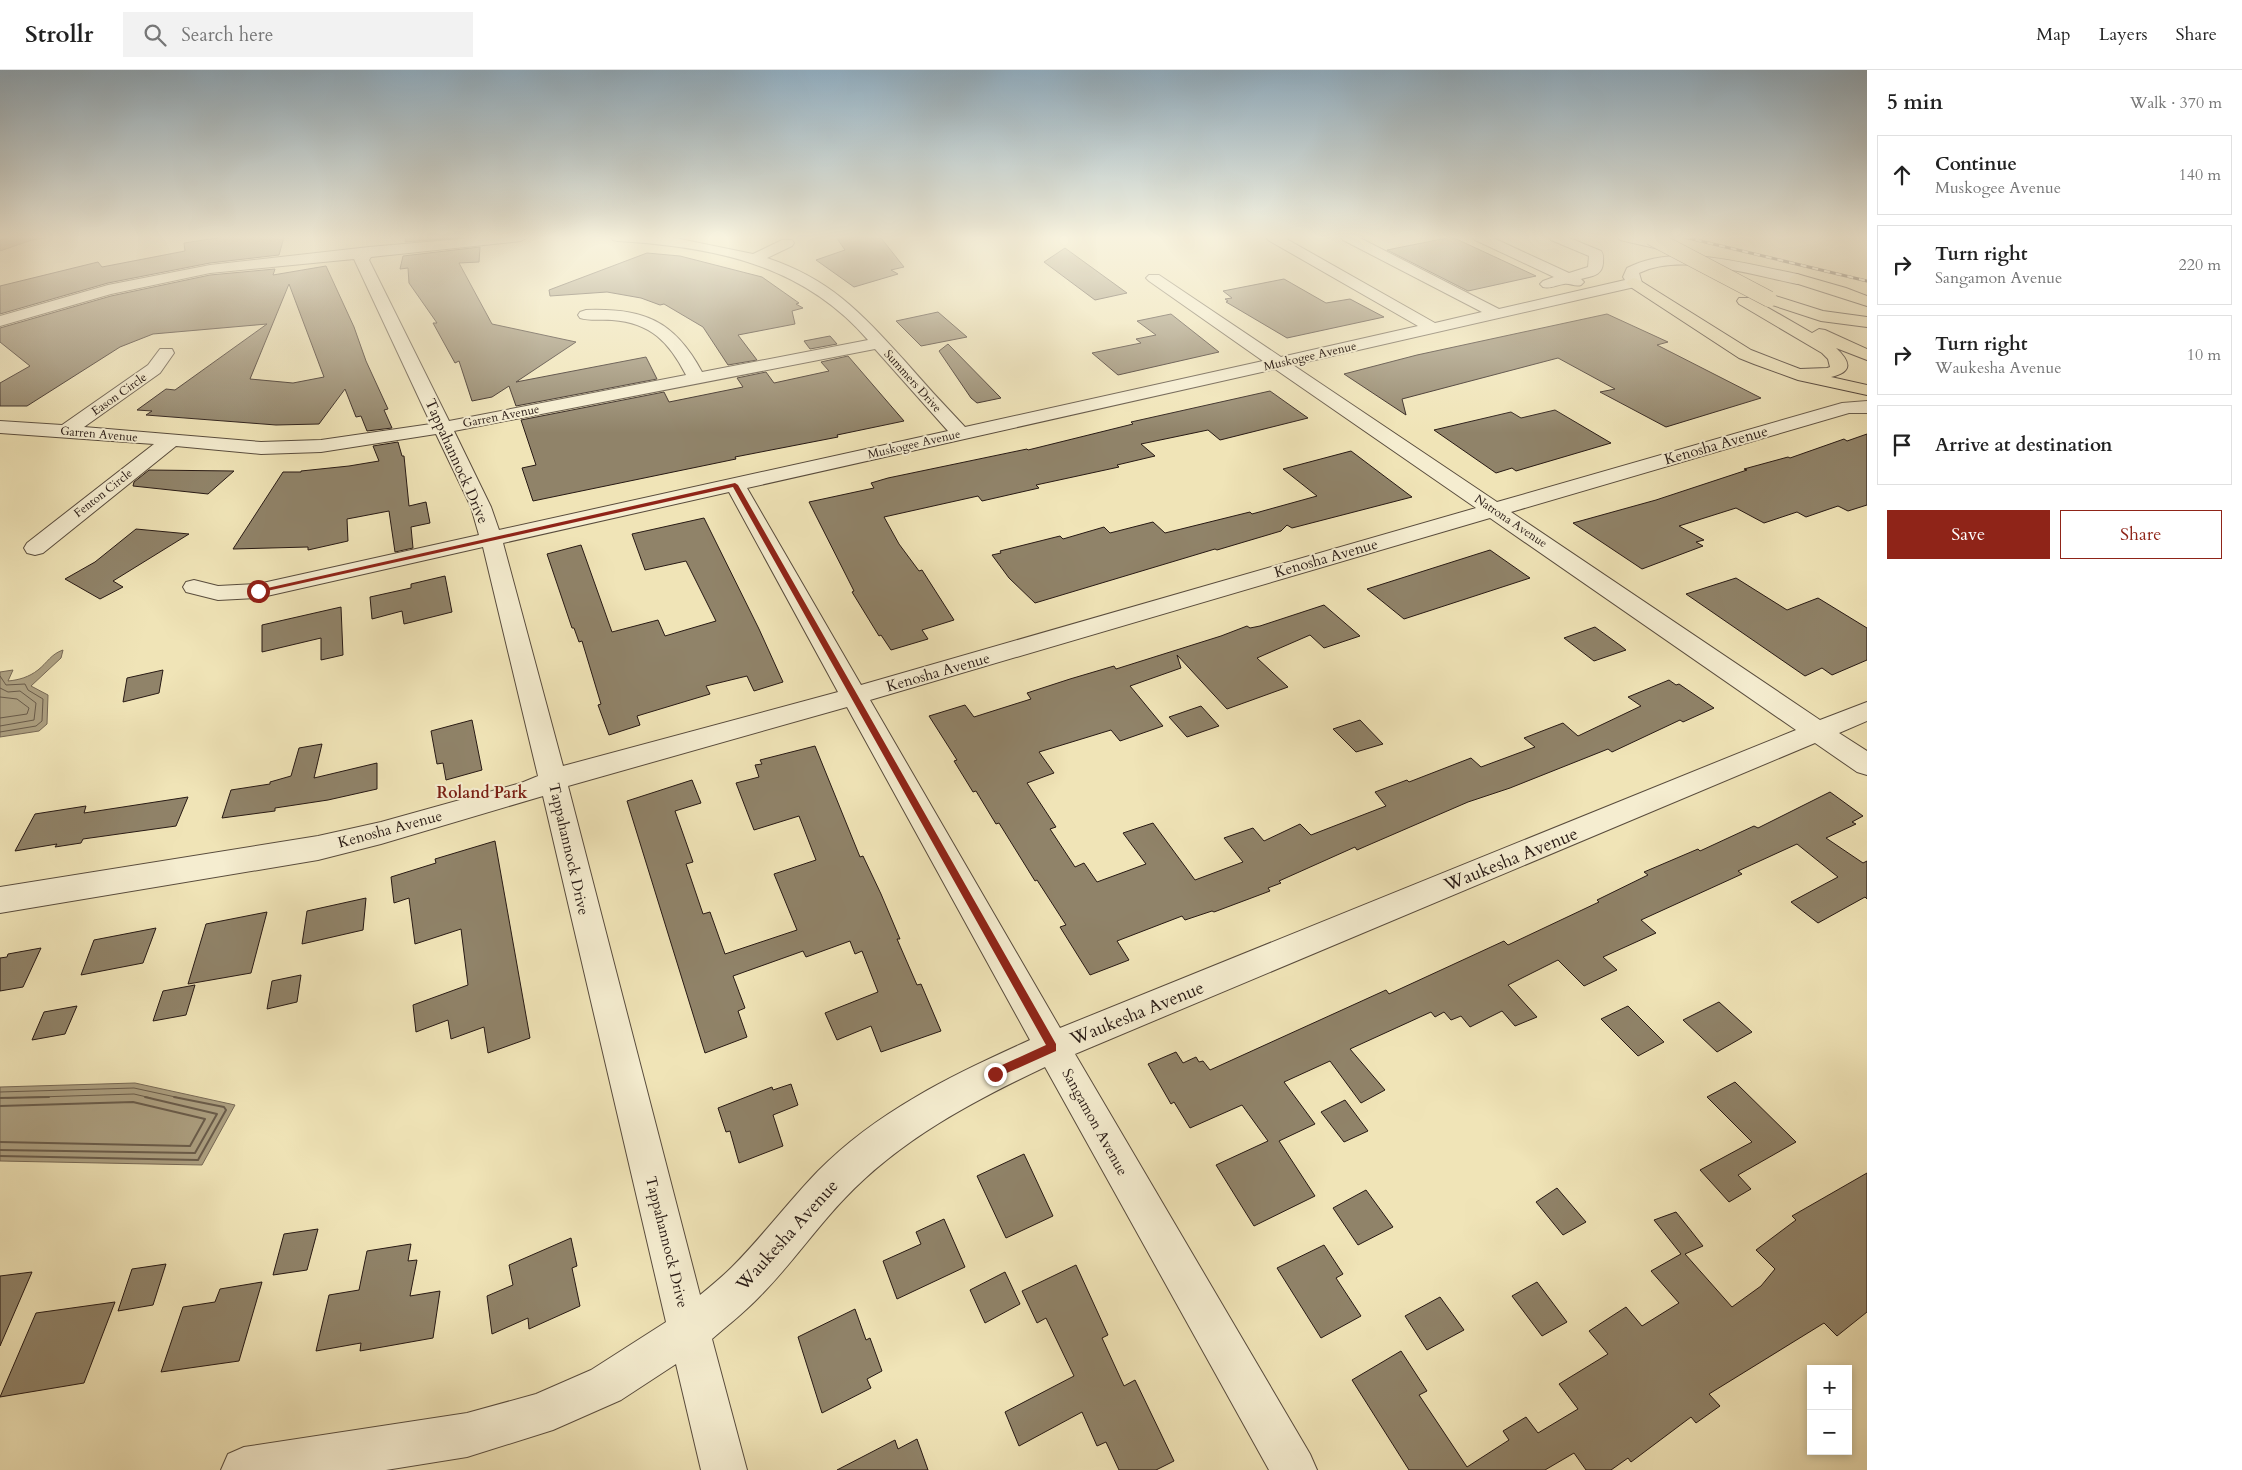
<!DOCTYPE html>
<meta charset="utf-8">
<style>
:root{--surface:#fff;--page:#f2f2f2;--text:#222;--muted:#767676;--line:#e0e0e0;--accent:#8f2418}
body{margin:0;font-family:Cardo,serif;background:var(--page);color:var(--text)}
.controls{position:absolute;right:15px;bottom:15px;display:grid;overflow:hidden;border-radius:0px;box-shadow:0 2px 8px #0003}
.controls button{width:45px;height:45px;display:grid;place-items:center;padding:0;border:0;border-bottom:1px solid var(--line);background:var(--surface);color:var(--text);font:25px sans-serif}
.stop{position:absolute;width:15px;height:15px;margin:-11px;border:4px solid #8f2418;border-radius:50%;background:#fff}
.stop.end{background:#8f2418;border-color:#fff;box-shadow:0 1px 5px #0008}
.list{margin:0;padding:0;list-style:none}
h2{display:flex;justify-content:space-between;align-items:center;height:65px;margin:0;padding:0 20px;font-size:21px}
h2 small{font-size:16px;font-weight:400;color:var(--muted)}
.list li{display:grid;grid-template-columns:32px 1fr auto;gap:15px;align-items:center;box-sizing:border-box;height:80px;margin:0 10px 10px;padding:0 10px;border:1px solid var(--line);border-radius:0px}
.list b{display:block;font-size:19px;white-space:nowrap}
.list p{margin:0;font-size:16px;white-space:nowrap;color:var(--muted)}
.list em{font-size:16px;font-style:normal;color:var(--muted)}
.actions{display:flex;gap:10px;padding:15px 20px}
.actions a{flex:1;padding:11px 0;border:1px solid var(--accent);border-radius:0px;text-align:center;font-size:18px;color:var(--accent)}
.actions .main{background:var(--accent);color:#fff}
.icon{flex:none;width:28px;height:28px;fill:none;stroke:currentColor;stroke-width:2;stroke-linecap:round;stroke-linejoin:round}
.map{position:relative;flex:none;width:1867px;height:1400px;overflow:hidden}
header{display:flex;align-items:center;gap:30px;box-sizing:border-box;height:70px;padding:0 25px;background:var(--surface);border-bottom:1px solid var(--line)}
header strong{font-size:24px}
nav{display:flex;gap:28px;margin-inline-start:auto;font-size:18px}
.search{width:350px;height:45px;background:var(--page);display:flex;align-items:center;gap:12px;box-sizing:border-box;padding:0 18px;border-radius:0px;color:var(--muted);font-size:19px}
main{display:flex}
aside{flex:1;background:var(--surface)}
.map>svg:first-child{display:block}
.water{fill:#ac9f80;stroke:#776955}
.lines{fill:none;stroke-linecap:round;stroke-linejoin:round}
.shore-far1{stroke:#6a5c4a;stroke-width:1}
.shore{stroke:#6a5c4a;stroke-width:2}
.building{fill:#908369;stroke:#271914;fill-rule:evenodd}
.minor-casing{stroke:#594c3d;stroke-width:2}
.highway-casing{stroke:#271914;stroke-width:2}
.minor{fill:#f5edd0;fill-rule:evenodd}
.highway{fill:#f0e4b7;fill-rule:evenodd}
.rail-casing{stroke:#271914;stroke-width:3}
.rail{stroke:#f5edd0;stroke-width:2;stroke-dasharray:6;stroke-linecap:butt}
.highway-bridge-casing{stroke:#271914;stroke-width:17;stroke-linecap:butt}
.highway-bridge{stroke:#f0e4b7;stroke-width:16}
.route{fill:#8f2418}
.labels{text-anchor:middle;stroke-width:4;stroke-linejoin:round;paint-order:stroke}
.far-street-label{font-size:12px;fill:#271914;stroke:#f5edd0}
.street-label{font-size:15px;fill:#271914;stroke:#f5edd0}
.neighbourhood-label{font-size:16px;font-weight:bold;fill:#7a1f14;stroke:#f5edd0}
.near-street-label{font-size:18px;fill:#271914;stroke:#f5edd0}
</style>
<header>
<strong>Strollr</strong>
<div class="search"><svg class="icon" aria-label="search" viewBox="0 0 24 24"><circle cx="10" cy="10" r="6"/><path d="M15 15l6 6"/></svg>Search here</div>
<nav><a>Map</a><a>Layers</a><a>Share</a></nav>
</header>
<main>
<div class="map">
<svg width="1867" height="1400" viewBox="0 0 1867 1400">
<rect width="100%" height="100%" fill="#f0e4b7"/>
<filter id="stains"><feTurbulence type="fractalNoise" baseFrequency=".004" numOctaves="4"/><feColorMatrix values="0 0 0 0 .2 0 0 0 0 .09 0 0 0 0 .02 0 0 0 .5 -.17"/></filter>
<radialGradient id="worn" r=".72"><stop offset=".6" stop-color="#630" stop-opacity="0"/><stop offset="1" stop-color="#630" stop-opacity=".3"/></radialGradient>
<!-- water -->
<g class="water">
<polygon points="10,167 52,167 32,170 0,181 0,170"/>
<path d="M63,580L61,588L31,616L48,625L47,654L39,661L0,667V602L13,600L8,611C19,610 29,607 38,600C47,593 51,584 63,580Z"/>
<polygon points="135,1013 235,1035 202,1095 0,1091 0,1017"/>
</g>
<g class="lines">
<!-- shore-far1 -->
<g class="shore-far1">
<polyline points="0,606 6,615 25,614 28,620 43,629 42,651 36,656 0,662"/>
<polyline points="0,618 8,622 20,621 36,633 34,650 0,656"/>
<polyline points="0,627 17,629 29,638 27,644 0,648"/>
<polyline points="0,1022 134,1018 180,1028"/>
<polyline points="7,1028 134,1024 151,1028"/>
</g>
<!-- shore -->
<g class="shore">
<polyline points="0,1028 49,1027"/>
<polyline points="0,1036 133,1032 205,1049 190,1076 0,1072"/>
<polyline points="0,1080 195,1083 217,1044 145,1027"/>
<polyline points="0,1086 198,1090 226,1040 224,1037 174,1027"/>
</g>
</g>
<!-- building -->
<g class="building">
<polygon points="223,167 284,167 279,185 210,193 108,213 0,244 0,216 98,192 102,197 185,181 184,173"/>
<polygon points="406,167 467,167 405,172"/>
<polygon points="836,167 881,168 904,197 891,200 898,204 854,217 816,190 845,180"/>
<polygon points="1452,167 1536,206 1468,221 1387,180"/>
<polygon points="480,177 479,192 459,193 492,254 576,272 516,312 646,287 657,309 516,336 509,316 492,327 472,331 459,291 455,293 433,253 437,253 409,213 408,198 400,199 403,186"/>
<polygon points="1065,178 1127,223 1095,230 1044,192"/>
<polygon points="647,183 680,186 762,207 799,233 796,234 803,238 792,241 795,254 738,265 757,290 728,295 703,257 664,234 660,235 641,228 607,222 550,226 549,220"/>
<path d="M326,196L354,257L366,291L388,339L384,340L392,358L367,361L361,346L356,347L345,319L319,354L276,355L146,345L152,341L137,340L166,319L175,320L267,254L153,264L120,277L27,336H0V313L30,296L0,272V258L111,226L210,205L275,199L273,205ZM289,214L324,307L293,313L250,309Z"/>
<polygon points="1284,209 1326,233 1350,229 1384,247 1287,268 1226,232 1228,231 1225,229 1232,228 1223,221"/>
<polygon points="938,242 967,267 921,276 896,251"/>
<polygon points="1171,244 1219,282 1118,305 1092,283 1141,273 1136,269 1156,265 1137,251"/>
<polygon points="1607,244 1668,272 1657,275 1761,328 1666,357 1600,322 1615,319 1558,288 1402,329 1406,345 1344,304 1417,285"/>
<polygon points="830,266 837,274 810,279 804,271"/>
<polygon points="948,274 1001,328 977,333 971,328 939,281"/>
<polygon points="848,286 904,351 837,365 838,367 735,387 736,389 533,431 522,398 536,395 521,350 664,322 669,332 743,317 737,308 766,302 774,313 829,301 821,292"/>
<polygon points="1270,321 1308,348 1220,370 1208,360 1141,374 1155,386 1117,395 1119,397 1036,415 1039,418 982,431 978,426 884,447 899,474 919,501 922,500 954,550 922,560 928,569 891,580 881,565 879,566 852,522 854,521 809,432 874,418 871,413 888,408 1027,379 1028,380 1133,354 1131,352"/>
<polygon points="1555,340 1611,373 1516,401 1512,398 1496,403 1434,360 1511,342 1521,348"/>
<polygon points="1867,364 1867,435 1848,441 1838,436 1806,447 1797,442 1764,453 1736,438 1679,456 1704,470 1696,472 1703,476 1642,499 1573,453 1656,430 1747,400 1744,399 1788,387 1790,388 1844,369 1847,371"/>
<polygon points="398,372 402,386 404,386 409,436 426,432 430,453 411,457 413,478 395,482 389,441 347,449 348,471 308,480 308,477 233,479 283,402 301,402 301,401 349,396 379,391 373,376"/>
<polygon points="1351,381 1412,427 1292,458 1287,455 1281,461 1217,480 1215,479 1035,533 1009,508 992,485 1001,483 1000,481 1060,466 1063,469 1104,457 1110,463 1153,452 1165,463 1250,442 1252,444 1317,426 1283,399"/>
<polygon points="149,400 234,401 208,424 133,416 134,412"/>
<polygon points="704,448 759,559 783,612 754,621 747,606 706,616 710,624 637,646 640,655 609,665 598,635 601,634 582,571 579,572 574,558 572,558 547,484 581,475 612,562 658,550 665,566 716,551 686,491 645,500 632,464"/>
<polygon points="136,459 189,464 113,511 123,517 100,529 65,509 95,492"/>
<polygon points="1490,480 1530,508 1404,549 1367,519"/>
<polygon points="445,506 452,542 404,554 402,541 372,549 370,527 411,518 411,514"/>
<polygon points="1736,508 1787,540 1818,528 1867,558 1867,590 1832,605 1822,598 1805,606 1686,524"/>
<polygon points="1324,535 1360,566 1324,578 1310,565 1257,588 1288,617 1227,639 1177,585 1181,598 1130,616 1163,656 1120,671 1111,660 1039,682 1054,703 1027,713 1056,757 1050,759 1075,797 1084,793 1097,812 1146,794 1123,763 1153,753 1195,810 1243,792 1224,768 1253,758 1264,771 1300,754 1311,765 1386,736 1375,722 1407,710 1409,712 1471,688 1481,697 1535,677 1524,668 1563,653 1578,666 1641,636 1628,627 1669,610 1676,615 1679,614 1714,638 1683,652 1680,650 1612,682 1608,679 1510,718 1468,732 1357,780 1355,777 1279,811 1281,813 1268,818 1270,821 1214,842 1212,841 1185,850 1182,846 1117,871 1129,890 1090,905 1060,857 1066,855 1037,810 1035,811 999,753 996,754 976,721 973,722 954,691 957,690 929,646 965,635 974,647 1031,629 1027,623 1070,609 1114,596 1116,599 1221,566 1247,556 1250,558 1260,556"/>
<polygon points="341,537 343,585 321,590 321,568 262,582 262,555"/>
<polygon points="1595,557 1621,576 1626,580 1594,591 1564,568"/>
<polygon points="163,600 159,623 123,632 127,608"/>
<polygon points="1201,636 1219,656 1187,667 1169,647"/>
<polygon points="472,650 482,700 446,710 443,693 437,694 431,661"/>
<polygon points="1360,650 1383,674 1356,682 1333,659"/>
<polygon points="322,674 314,708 377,693 377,719 328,730 275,738 275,741 222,748 231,720 270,714 270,712 291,706 299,678"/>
<polygon points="815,676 860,787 863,786 881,824 900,869 897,869 917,915 921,914 941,961 881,982 871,956 837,970 825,943 878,922 862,881 855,884 850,871 806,887 803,881 733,906 745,938 738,941 747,967 705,983 627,731 692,710 701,733 675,741 693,792 686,794 703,844 710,842 725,884 797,860 774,804 816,790 799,746 754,760 736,713 759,707 755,695 762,694 760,690"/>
<polygon points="1830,722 1863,746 1852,752 1856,754 1826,768 1863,793 1867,791 1867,829 1865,827 1818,853 1791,832 1838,807 1797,774 1738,801 1742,804 1641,850 1656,863 1603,887 1617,900 1584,916 1558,890 1508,915 1537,947 1515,956 1502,941 1470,957 1461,946 1451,950 1444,942 1435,947 1431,942 1350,979 1385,1020 1361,1033 1330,991 1284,1012 1315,1054 1279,1071 1315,1126 1254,1156 1216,1095 1268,1071 1242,1035 1190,1058 1174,1032 1171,1034 1148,994 1176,982 1183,993 1196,987 1199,992 1203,991 1210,1000 1386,920 1389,924 1504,871 1508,875 1599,832 1597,830 1648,805 1644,802 1698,779 1700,781 1754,756 1758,758"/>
<polygon points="188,727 176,756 83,769 81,773 55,777 57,774 15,781 35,744 86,736 84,743"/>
<polygon points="495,771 530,968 488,983 484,957 451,969 448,950 416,962 413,935 468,915 461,859 415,874 409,828 394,833 391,807 436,793 435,789"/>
<polygon points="366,828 363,860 302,874 307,841"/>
<polygon points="267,842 251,903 188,914 206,854"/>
<polygon points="156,858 143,893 81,905 94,870"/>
<polygon points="41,878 23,917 0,921 0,888 7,887 8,884"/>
<polygon points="301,905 297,932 267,939 272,911"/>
<polygon points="195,915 186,945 153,951 163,921"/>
<polygon points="1719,932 1752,962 1717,982 1683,950"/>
<polygon points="77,936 65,964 32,970 44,942"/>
<polygon points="1628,936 1664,972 1638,986 1601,949"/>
<polygon points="1735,1012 1796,1072 1738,1105 1751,1119 1729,1132 1700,1100 1752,1072 1707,1027"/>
<polygon points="791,1014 798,1035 773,1045 783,1076 739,1093 730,1061 726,1062 718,1038 772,1017 773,1020"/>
<polygon points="1345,1030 1368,1061 1344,1072 1321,1042"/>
<polygon points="1024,1084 1053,1146 1006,1168 977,1106"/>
<polygon points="1867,1103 1867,1242 1837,1266 1824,1253 1709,1324 1720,1336 1696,1353 1691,1347 1631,1392 1628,1388 1611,1400 1586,1400 1574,1383 1545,1400 1409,1400 1352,1310 1401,1281 1427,1321 1419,1325 1467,1397 1509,1370 1503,1361 1526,1347 1538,1363 1578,1339 1559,1314 1608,1284 1589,1261 1626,1237 1642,1256 1679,1233 1651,1201 1681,1184 1654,1150 1676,1142 1703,1176 1685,1184 1732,1237 1761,1216 1775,1199 1756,1180 1796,1150 1792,1146"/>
<polygon points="1557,1118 1586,1152 1563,1165 1536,1132"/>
<polygon points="1366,1120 1393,1157 1358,1175 1333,1138"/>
<polygon points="944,1149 965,1197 897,1229 883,1191 921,1174 916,1162"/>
<polygon points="318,1159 307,1200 273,1205 284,1164"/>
<polygon points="571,1168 577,1196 572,1198 580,1236 529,1259 528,1248 492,1264 487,1226 513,1215 509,1195"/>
<polygon points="411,1174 408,1191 417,1190 410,1226 440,1221 433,1268 360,1281 361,1273 316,1281 329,1225 359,1220 367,1181"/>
<polygon points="1324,1175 1343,1204 1336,1208 1361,1246 1321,1268 1277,1198"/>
<polygon points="166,1194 153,1235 118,1241 132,1199"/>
<polygon points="1076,1195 1108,1265 1102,1268 1124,1316 1135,1310 1174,1391 1156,1400 1119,1400 1106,1372 1097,1376 1082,1342 1019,1376 1005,1342 1074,1306 1046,1248 1037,1253 1022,1221"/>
<polygon points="32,1202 0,1276 0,1206"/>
<polygon points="1005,1202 1020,1234 985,1253 970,1220"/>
<polygon points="262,1212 239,1291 161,1302 183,1237 215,1232 220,1219"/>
<polygon points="1537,1212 1567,1252 1542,1266 1512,1226"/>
<polygon points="1440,1227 1464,1260 1427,1280 1405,1246"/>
<polygon points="115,1232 84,1313 0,1327 36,1243"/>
<polygon points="855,1239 866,1270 870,1268 882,1301 867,1309 871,1318 822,1343 798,1267"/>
<polygon points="917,1369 928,1400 837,1400 895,1370 898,1379"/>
</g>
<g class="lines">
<!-- minor casing -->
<g class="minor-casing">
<g id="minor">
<path d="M484,167H528L521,171L371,187L369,190L449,351L686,305C669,272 651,253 612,250C601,249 590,251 580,248L578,245L580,242L586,240C643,238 674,250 702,302L868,270C802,194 714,177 618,171L613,170L611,167L675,168L753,184L782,170H792L794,173L792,176L767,188C830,209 860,242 903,289C923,312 944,335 965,357L1263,291L1149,211L1146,208L1149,205H1159L1281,287L1418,256L1268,170L1266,167H1283L1435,253L1482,242L1343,170L1341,167H1358L1499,239L1625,210L1623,207L1627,198C1678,172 1744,194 1797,204L1802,206L1805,209L1802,212L1797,214C1753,205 1681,182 1639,203L1642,213L1639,216L1293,295L1497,432L1842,333L1867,331V343H1849L1511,442L1820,650L1867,632V651L1839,663L1867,681V705L1857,702L1815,673L1075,984L1310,1384L1317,1400H1269L1045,997C973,1031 901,1069 845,1128C815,1159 791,1195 760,1226C746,1241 728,1255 712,1269L747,1400H701L676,1294L621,1330L553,1360L467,1387L386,1400H221L228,1384L244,1377L467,1343L536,1324L591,1300L666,1252L543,726L381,774L318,790L0,843V817L318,766L381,752L521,713L538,706L483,477L258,528L218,530L186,522L183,517L186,512L194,510L218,516L258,514L479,465L471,437L436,364L321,382L261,384L176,376L43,483L35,485L27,483L24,478L27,473L154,374L0,363V351L62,355L148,295L160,279H172L174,283L160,303L84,357L261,372L321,370L431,354L354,189L210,203L111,224L0,256V246L108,215L210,195L369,177ZM875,279L948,361L499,460L491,437L454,361ZM1275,299L1476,438L861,615L747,418ZM729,422L838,622L563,696L503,473ZM1490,448L1796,660L1060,958L870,630ZM847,637L1030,970C954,1004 877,1041 818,1101C788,1132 762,1167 732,1197C722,1207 711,1216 700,1225L568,716Z"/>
<path d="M1473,167H1491L1569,203L1588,197L1589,186L1551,170L1549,167H1567L1601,181C1604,185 1603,188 1603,193C1602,206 1592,206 1581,209L1584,212L1581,215C1575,217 1570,213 1564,214C1556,215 1551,219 1543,217L1540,214L1543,211L1554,207L1475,170Z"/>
<polygon points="1618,167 1642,167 1686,177 1688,180 1681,184 1620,170"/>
</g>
</g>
<!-- highway casing -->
<g class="highway-casing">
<g id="highway">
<polygon points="1797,204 1846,218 1867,226 1867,236 1792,212 1789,209 1792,206"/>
<path d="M1634,208L1639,210L1751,280L1800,299L1827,298L1830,297L1828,289L1822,283L1739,234L1737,231L1739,228H1751L1812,263L1819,259L1825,260L1867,279V290L1836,278C1851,292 1853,302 1831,307L1867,315V325L1798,310L1754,294L1739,288L1629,216L1626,213L1629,210Z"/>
<polygon points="1769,224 1823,241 1867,247 1867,257 1821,251 1763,232 1761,229 1763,226"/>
</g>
</g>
<!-- minor -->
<use href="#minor" class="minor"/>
<!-- highway -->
<use href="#highway" class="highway"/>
<!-- rail casing -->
<g class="rail-casing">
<polyline id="rail" points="1684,167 1867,211"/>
</g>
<!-- rail -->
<use href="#rail" class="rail"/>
<!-- highway-bridge casing -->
<g class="highway-bridge-casing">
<polyline id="highway-bridge" points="1651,167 1769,229"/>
</g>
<!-- highway-bridge -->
<use href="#highway-bridge" class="highway-bridge"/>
</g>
<!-- sky -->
<linearGradient id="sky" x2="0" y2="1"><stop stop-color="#90acbe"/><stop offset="0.46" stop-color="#f8f3df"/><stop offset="1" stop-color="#f8f3df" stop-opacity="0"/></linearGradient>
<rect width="1867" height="363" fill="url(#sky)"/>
<!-- route -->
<polygon class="route" points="735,413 738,415 1056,974 1056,981 998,1007 991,1007 991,1000 1046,975 733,417 258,523 254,521"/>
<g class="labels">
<!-- far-street labels -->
<g class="far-street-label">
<text transform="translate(1310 286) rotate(-13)" y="4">Muskogee Avenue</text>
<text transform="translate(913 311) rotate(48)" y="4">Summers Drive</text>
<text transform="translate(119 324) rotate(-35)" y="4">Eason Circle</text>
<text transform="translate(501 346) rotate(-11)" y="4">Garren Avenue</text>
<text transform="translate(99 364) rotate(5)" y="4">Garren Avenue</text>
<text transform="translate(914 374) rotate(-13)" y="4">Muskogee Avenue</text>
<text transform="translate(103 423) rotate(-38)" y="4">Fenton Circle</text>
<text transform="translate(1511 451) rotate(34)" y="4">Natrona Avenue</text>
</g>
<!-- street labels -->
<g class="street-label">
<text transform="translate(1716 375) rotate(-16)" y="5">Kenosha Avenue</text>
<text transform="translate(457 391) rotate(66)" y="5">Tappahannock Drive</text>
<text transform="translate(1326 488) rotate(-16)" y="5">Kenosha Avenue</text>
<text transform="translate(938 602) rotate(-16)" y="5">Kenosha Avenue</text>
<text transform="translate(390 759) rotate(-15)" y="5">Kenosha Avenue</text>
<text transform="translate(569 779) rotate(77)" y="5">Tappahannock Drive</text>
<text transform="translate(1095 1052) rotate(61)" y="5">Sangamon Avenue</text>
<text transform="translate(667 1172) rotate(76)" y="5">Tappahannock Drive</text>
</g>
<!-- neighbourhood labels -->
<g class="neighbourhood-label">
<text x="482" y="728">Roland Park</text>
</g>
<!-- near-street labels -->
<g class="near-street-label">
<text transform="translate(1511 789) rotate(-22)" y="6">Waukesha Avenue</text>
<text transform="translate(1137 943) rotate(-22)" y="6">Waukesha Avenue</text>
<text transform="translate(787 1165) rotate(-48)" y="6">Waukesha Avenue</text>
</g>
</g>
<rect width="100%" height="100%" filter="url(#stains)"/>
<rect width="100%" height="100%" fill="url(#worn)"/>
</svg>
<div class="controls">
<button>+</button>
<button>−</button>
</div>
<div class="stop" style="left:258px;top:521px"></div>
<div class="stop end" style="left:995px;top:1004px"></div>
</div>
<aside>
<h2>5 min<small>Walk · 370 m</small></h2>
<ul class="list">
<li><svg class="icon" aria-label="ahead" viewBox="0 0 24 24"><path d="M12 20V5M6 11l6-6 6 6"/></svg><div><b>Continue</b><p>Muskogee Avenue</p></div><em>140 m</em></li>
<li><svg class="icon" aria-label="right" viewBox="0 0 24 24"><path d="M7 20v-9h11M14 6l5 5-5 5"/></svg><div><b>Turn right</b><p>Sangamon Avenue</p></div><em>220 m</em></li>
<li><svg class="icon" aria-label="right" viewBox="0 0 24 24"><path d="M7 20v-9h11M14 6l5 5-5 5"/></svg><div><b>Turn right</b><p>Waukesha Avenue</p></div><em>10 m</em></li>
<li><svg class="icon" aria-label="arrive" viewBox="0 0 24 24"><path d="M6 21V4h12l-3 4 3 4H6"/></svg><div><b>Arrive at destination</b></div></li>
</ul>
<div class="actions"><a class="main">Save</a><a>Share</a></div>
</aside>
</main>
